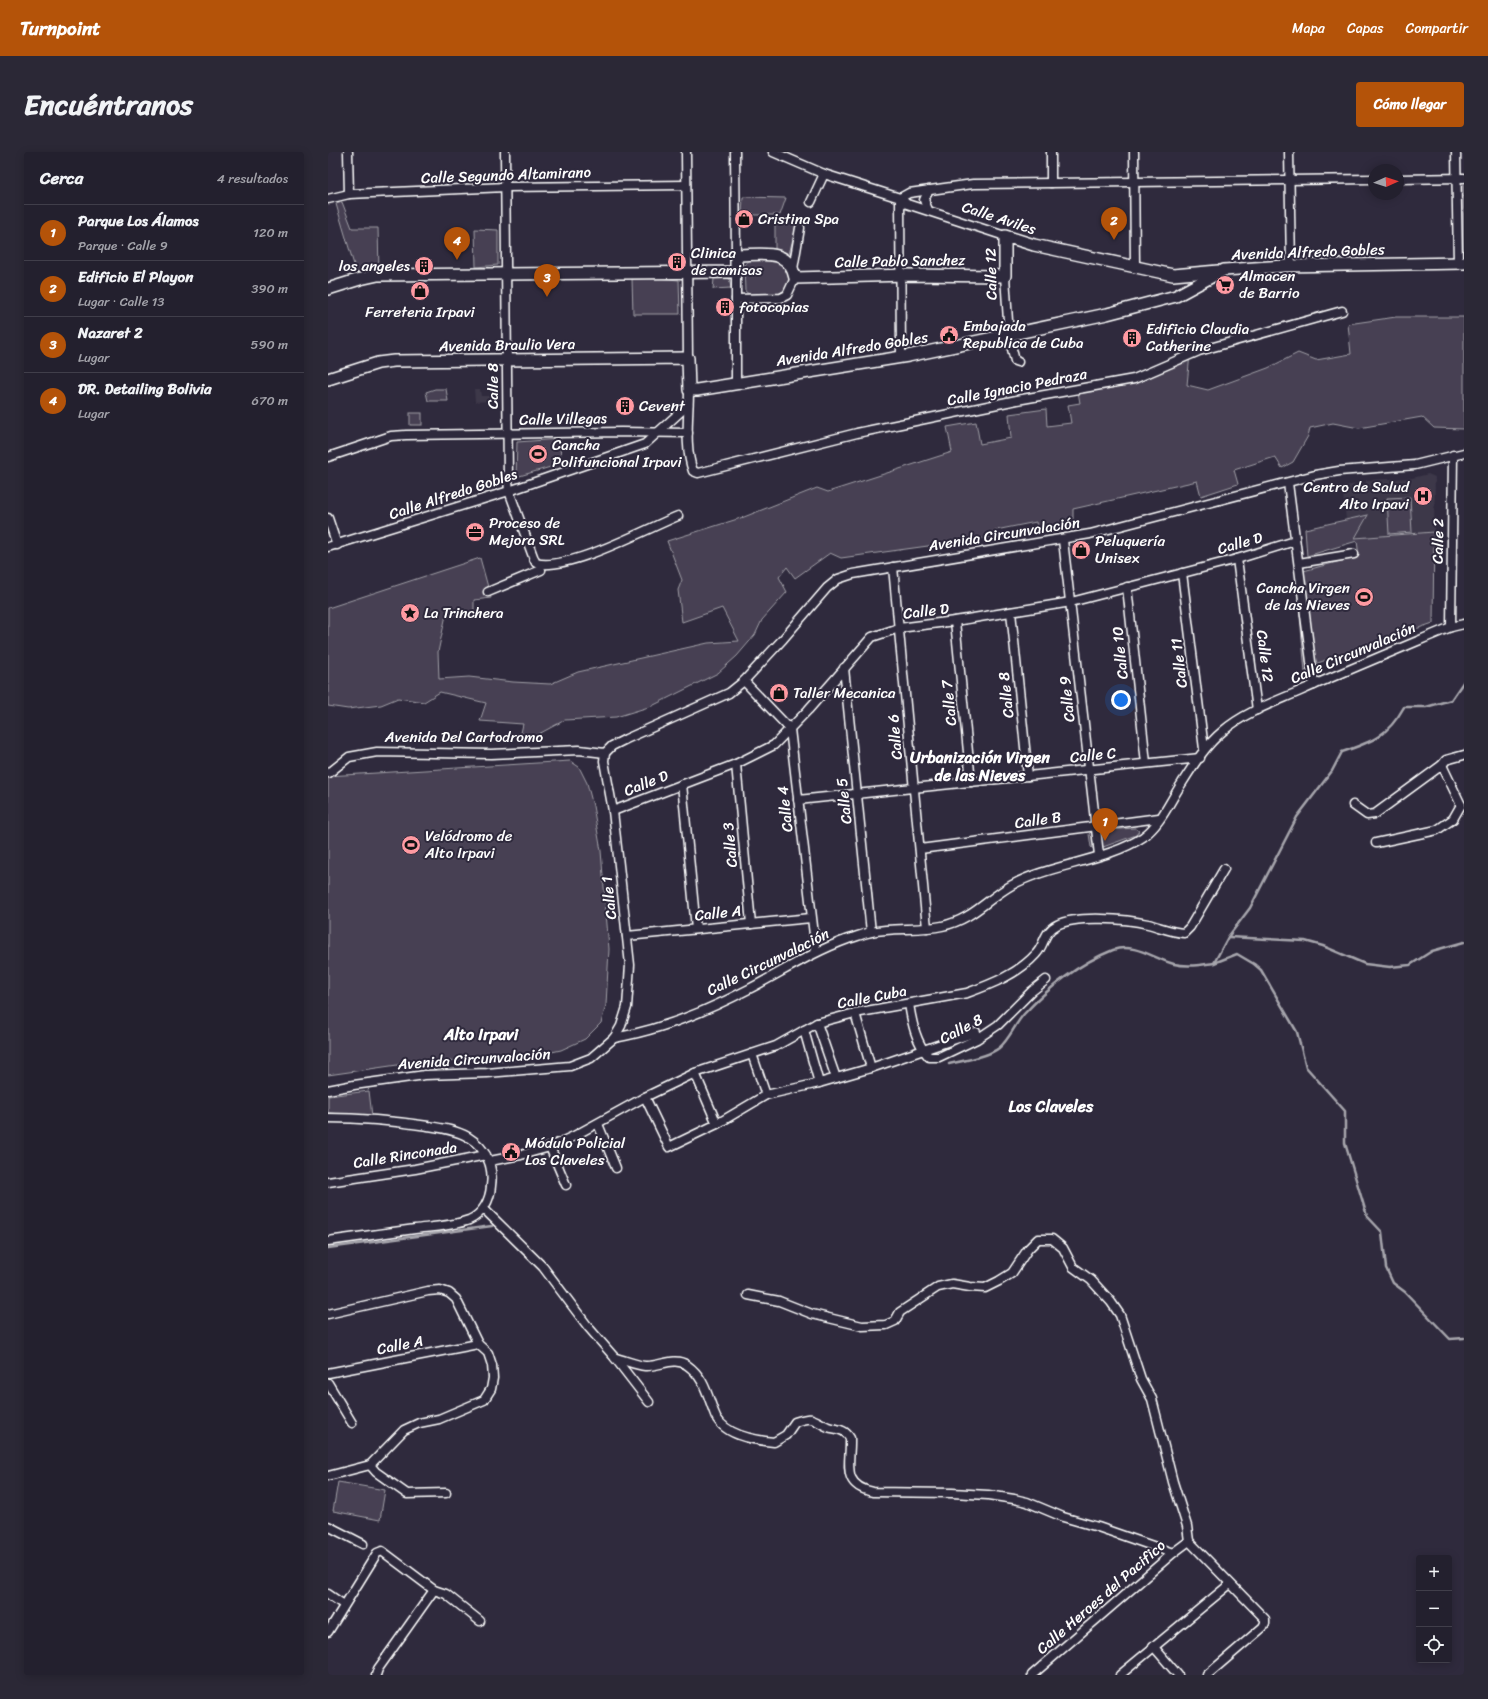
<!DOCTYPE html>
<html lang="es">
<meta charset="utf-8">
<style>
:root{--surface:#23202e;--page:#2b2836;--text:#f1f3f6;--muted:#a3a3aa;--line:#403e4a;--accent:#b45309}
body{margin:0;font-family:Sriracha,sans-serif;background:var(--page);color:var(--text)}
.controls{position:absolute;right:12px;bottom:12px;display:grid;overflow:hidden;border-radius:4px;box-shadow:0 2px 10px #0003}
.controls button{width:36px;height:36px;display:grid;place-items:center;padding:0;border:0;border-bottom:1px solid var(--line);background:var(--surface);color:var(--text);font:20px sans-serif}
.compass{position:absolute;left:1040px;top:12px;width:36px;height:36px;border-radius:50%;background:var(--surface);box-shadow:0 2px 10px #0003;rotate:87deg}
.you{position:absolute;left:793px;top:548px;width:14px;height:14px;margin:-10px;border:3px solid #fff;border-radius:50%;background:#1a73e8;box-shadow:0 0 0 6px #1a73e833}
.badge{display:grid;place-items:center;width:26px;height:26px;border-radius:50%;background:var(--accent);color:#fff;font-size:13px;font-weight:700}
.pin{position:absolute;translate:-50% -33px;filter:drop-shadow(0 1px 2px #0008)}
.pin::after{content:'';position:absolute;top:21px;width:14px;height:12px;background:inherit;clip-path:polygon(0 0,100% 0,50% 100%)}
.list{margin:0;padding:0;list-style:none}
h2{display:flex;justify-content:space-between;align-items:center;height:52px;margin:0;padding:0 16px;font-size:17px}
h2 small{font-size:13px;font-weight:400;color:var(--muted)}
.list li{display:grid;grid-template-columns:26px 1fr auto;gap:12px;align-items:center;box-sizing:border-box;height:56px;padding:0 16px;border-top:1px solid var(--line)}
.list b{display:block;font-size:15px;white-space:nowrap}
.list p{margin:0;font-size:13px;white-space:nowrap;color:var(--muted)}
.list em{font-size:13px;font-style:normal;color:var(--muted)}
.icon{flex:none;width:22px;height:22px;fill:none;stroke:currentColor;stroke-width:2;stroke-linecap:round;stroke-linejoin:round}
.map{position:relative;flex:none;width:1136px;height:1523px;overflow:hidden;border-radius:4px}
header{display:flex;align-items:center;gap:24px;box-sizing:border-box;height:56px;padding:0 20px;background:var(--accent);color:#fff}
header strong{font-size:19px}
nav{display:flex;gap:22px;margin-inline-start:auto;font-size:14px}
.intro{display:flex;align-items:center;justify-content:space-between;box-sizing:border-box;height:96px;padding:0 24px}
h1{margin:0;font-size:28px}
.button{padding:10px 18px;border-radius:4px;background:var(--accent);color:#fff;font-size:14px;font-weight:700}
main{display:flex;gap:24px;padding:0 24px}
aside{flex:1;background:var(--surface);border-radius:4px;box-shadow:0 2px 10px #0003}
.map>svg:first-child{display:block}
.built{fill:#3c3749}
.green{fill:#464152;stroke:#a2a0a8}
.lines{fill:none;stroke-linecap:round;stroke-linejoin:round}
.stream{stroke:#a7a6ad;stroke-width:2.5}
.minor-casing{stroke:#fff;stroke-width:11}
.major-casing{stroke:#fff;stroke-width:14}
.minor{stroke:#2f2a3d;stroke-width:8}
.major{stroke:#2f2a3d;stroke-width:11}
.labels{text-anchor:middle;stroke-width:4;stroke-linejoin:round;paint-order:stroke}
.street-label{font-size:15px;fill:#fff;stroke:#2f2a3d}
.poi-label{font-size:15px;fill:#fff;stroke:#2f2a3d;text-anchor:start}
.neighbourhood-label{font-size:16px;font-weight:bold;fill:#fff;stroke:#2f2a3d}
</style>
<header>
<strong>Turnpoint</strong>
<nav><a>Mapa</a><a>Capas</a><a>Compartir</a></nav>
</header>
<div class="intro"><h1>Encuéntranos</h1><a class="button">Cómo llegar</a></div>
<main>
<aside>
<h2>Cerca<small>4 resultados</small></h2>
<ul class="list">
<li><span class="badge">1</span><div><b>Parque Los Álamos</b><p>Parque · Calle 9</p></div><em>120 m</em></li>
<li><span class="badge">2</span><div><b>Edificio El Playon</b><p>Lugar · Calle 13</p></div><em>390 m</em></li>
<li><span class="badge">3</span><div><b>Nazaret 2</b><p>Lugar</p></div><em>590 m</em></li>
<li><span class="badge">4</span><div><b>DR. Detailing Bolivia</b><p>Lugar</p></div><em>670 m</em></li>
</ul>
</aside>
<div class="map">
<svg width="1136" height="1523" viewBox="0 0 1136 1523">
<rect width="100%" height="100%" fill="#2f2a3d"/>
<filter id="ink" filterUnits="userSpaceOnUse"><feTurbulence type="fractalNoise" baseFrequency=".025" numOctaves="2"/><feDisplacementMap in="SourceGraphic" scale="8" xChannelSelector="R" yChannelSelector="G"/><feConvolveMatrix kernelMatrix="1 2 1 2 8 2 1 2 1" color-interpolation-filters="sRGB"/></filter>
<g filter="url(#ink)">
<!-- built -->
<g class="built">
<polygon points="146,237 152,237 153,244 162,244 162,249 147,250"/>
<polygon points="1100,322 1107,325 1106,380 1026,386 1040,364 1018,368 1014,334 1038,331 1038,328 1084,326"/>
</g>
<!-- green -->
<g class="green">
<polygon points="1136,32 1136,106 1134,103 1134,35"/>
<polygon points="415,45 458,46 452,63 414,63"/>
<polygon points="14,50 24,76 50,76 51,119 29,123 8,52"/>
<polygon points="455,65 469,71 461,102 447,97 447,70 453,68"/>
<polygon points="147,77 170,78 170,113 148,115"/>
<path d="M448,107C461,115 463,122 459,136L449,143H422L417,139L416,113L422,108Z"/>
<polygon points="328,126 351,128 352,162 305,162 304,127"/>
<polygon points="401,126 403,136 385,137 386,127"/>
<polygon points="1068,165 1136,165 1136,277 1106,276 1094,265 1031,276 1005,271 982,276 980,284 965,310 954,316 947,305 906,318 910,332 873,344 869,329 745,357 745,374 709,377 708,370 668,378 665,385 513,406 502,401 467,426 459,415 451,425 459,440 434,468 427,483 409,504 390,521 324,554 288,565 237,568 207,584 193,581 195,572 152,569 158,551 112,540 96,550 70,546 53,553 20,557 0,554 0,456 152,406 163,446 146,448 146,461 118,463 110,500 111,527 141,525 185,530 222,532 250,520 380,491 411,489 394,456 354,470 350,438 354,428 339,389 416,365 489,336 500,340 624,300 619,275 648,270 652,292 683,286 681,262 718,257 719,274 743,271 740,253 752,251 750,240 811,228 862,202 859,233 880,238 940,216 970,201 988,208 1023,202 1020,172"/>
<polygon points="107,237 118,237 120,249 100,249 98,240"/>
<rect x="82" y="261" width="12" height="12"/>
<polygon points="232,287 233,312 188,325 189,290"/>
<polygon points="1082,345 1084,380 1061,382 1059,346"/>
<polygon points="1040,363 1027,386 1106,380 1105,471 981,514 977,520 968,421 1031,404 1029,389 979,404 977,377"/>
<polygon points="242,609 251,615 259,631 265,654 273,699 281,797 278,853 273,871 257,887 233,898 187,908 97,909 0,923 0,624"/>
<polygon points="807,676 811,679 808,683 767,698 763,695 761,682 764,679"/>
<polygon points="41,939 44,964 0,961 0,944"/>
<polygon points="10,1330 57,1338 52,1368 5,1359"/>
</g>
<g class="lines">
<!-- stream -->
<g class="stream">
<polyline points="901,785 977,789 995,794 1037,812 1062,815 1082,813 1104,799 1136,790"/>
<polyline points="886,811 909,802 926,812 933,818 969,880 978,915 1017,959 1017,991 1039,1064 1054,1080 1058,1116 1065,1131 1077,1140 1122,1187 1136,1186"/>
<path d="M621,912C634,909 660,905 671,896C681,888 687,872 696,862C720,836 752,811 785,798C805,790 827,807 846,812C859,815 872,813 886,811L900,785L922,756L969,665L1004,619L1014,600C1044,590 1060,584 1076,555H1098L1123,548L1136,529"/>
<polyline points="0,1096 164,1074"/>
</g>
<!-- minor casing -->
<g class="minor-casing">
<g id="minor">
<polyline points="20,0 21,42"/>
<path d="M177,0L180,328L181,339L206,407L208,411C239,420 318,377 350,364"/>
<polyline points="358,0 360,206"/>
<polyline points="407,0 408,103"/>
<polyline points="445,0 496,22 572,46 579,52 677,84"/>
<polyline points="723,0 723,31"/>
<polyline points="806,0 807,115"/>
<polyline points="961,0 963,114"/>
<polyline points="1128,0 1130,111"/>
<polyline points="1070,27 1136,26"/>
<polyline points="572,46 581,41 645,32 1046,27"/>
<polyline points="572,46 573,205"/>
<polyline points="0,47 21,42 178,35 358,33"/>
<polyline points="483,50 496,22"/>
<polyline points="600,58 596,48 601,38"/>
<polyline points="465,117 472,76"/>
<polyline points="408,120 408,232"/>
<polyline points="677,124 681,184"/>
<polyline points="408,147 453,146 459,143 467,126"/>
<polyline points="682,189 687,209 690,210"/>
<path d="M361,238C361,264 356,295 365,319L370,321L529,281L689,248L806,227L871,199L1014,159"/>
<polyline points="0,305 63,284 78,283 293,280 360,281"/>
<polyline points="960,331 986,533"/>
<polyline points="0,366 9,393"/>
<polyline points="735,388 771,703"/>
<polyline points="0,395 181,339 317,292 360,253"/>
<polyline points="909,407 929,558"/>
<polyline points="971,411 1026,402"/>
<polyline points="565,415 599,776"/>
<polyline points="854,421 876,597"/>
<polyline points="799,435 818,611"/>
<polyline points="160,440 213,418"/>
<polyline points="683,460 700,624"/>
<polyline points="627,469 643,630"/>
<polyline points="1123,475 1125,303"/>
<polyline points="516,516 543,780"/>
<polyline points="416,529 462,577 488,800"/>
<polyline points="277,601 284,594 298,587 401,541 416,529 455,487 499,436 510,427 525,422 762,382 987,323 1011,319 1087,313 1136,301"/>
<polyline points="408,612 423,772"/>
<polyline points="1114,613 1133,653"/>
<polyline points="1,621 21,605 49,600 163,602 251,598 277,601"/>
<polyline points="354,632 368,777"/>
<polyline points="470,648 872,606"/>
<polyline points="1025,653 1039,663 1047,662 1114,613 1118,608 1136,603"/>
<polyline points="285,659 408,612 446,593 480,558 544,485 571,476 627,469 743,450 909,407 967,389"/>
<polyline points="1048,691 1109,678 1125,667 1133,653"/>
<polyline points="592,697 831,666"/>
<polyline points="299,784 483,766"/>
<path d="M581,852C584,871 588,891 601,905H611L649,887L670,873L704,839L718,828"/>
<polyline points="527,861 543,916"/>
<polyline points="489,871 508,926"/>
<polyline points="476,878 491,931"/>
<path d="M286,886C332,878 379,859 421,837C454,820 484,800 520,787C527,785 535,782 543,780C566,775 591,779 614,774C644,768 659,747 684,733C722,712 780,709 815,685C833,672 842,649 854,631C866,612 878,593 895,579C917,560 947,550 972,539C1022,517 1073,496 1123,475L1136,472"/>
<polyline points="424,902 438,943"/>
<polyline points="367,921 389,972"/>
<polyline points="0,938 26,933 97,923 159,921 242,914 263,906 286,886 293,874 299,855 302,813 285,659 276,609 277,601"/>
<polyline points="317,945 341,995 389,972 438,943 491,931 543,916 648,880"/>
<path d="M0,966C34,966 66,969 100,974C113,976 128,978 140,985C158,996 166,1014 163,1034C162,1048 155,1062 141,1068C125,1074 104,1075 87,1077C58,1081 29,1085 0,1089"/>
<polyline points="270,972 288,1016"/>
<polyline points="222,995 238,1033"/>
<path d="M162,1009L193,1003L222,995L246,984L317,945L367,921L448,894L489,871L527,861L639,841C664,832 690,822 708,802C717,793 715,780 729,773C748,763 799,767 820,772C832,775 843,780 856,781L862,775L896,717"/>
<polyline points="0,1030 87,1017 158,1003"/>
<polyline points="156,1057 215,1115 261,1176 287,1206 321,1250"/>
<polyline points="420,1143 451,1149 484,1162 534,1174 558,1173 567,1169 572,1160 610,1135 624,1132 642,1135 657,1136 671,1129 684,1121 700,1097 710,1087 724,1087 735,1096 745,1115 763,1128 783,1150 792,1163 813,1227 824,1247 845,1330 859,1374 861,1389 937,1467 937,1471 935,1475 879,1523"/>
<polyline points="0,1162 100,1139 112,1138 121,1141 128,1147 150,1192 160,1201 164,1213 165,1226 163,1237 156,1248 111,1267 91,1271 76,1278 42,1313 0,1324"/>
<path d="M287,1206C297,1208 307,1213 317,1214C331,1215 346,1204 359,1213C376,1225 379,1242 386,1260C393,1283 425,1288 446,1290L458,1283L467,1270C487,1263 484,1268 500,1275C509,1278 516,1276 522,1286C523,1311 512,1333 545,1340L624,1341L660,1343L686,1347L699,1350L735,1365L770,1375L845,1401"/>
<polyline points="0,1221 150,1192"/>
<polyline points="0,1231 24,1271"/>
<polyline points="42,1313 48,1320 79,1342 118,1341"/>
<polyline points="0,1374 35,1392"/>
<polyline points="0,1442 16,1453"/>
<polyline points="0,1480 49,1401 54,1399 106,1438 118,1442 152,1469"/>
<polyline points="825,1494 850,1523"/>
<polyline points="48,1523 50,1517 106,1438"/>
<polyline points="704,1523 845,1401 861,1389"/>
<polyline points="792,1523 902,1432"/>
</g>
</g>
<!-- major casing -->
<g class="major-casing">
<g id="major">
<path d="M0,137L32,127L50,123L408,120V103C433,103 461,95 467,126L579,123L677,124V84L706,93L845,123L890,119"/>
<polyline points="0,227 50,211 66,209 360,206 361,238 369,238 580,204 779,162 848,144 896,118 957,114 1136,111"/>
</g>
</g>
<!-- minor -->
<use href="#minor" class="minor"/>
<!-- major -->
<use href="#major" class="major"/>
</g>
</g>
<!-- icons -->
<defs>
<g id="shop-disc" transform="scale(1)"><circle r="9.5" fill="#ff9aa2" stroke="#2f2a3d"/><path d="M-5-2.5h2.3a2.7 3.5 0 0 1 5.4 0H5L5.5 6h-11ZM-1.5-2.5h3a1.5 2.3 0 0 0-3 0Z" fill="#111"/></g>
<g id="building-disc" transform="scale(1)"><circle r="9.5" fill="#ff9aa2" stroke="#2f2a3d"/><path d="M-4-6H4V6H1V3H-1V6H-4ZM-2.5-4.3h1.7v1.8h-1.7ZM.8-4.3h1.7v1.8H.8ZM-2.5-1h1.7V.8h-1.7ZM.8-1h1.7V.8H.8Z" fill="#111"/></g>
<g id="supermarket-disc" transform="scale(1)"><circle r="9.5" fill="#ff9aa2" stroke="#2f2a3d"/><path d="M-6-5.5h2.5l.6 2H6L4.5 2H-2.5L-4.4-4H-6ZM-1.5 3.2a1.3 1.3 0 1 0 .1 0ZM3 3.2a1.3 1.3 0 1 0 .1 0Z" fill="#111"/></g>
<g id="civic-disc" transform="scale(1)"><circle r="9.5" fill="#ff9aa2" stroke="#2f2a3d"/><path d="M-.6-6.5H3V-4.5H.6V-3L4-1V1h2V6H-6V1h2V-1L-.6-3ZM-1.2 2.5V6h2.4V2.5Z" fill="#111"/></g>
<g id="stadium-disc" transform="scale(1)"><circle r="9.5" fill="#ff9aa2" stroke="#2f2a3d"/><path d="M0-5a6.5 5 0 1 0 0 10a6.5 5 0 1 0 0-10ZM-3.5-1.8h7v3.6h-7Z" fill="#111"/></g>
<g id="hospital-disc" transform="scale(1)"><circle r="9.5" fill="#ff9aa2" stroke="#2f2a3d"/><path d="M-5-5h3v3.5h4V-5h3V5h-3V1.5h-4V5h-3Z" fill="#111"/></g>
<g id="office-disc" transform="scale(1)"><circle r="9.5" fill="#ff9aa2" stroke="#2f2a3d"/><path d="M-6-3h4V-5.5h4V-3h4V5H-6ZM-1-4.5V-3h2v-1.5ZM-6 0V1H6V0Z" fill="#111"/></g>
<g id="sight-disc" transform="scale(1)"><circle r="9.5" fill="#ff9aa2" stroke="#2f2a3d"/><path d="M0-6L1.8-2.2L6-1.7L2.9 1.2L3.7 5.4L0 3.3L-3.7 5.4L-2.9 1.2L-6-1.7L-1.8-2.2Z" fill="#111"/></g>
</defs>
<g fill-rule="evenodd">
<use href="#shop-disc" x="416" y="67"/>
<use href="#building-disc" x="349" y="110"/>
<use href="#building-disc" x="96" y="114"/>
<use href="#supermarket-disc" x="897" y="133"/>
<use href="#shop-disc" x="92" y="139"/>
<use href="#building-disc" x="397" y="155"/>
<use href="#civic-disc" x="621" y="183"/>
<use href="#building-disc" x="804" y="186"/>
<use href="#building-disc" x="297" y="254"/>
<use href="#stadium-disc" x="210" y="302"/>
<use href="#hospital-disc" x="1095" y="344"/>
<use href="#office-disc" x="147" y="380"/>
<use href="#shop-disc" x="753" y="398"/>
<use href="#stadium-disc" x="1036" y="445"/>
<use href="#sight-disc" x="82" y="461"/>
<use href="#shop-disc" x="451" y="541"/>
<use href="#stadium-disc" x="83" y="693"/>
<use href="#civic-disc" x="183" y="1000"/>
</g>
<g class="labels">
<!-- street labels -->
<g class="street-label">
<text transform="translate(178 23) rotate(-2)" y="5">Calle Segundo Altamirano</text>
<text transform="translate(671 66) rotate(18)" y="5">Calle Aviles</text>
<text transform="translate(980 100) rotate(-2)" y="5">Avenida Alfredo Gobles</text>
<text transform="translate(572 109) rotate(-1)" y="5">Calle Pablo Sanchez</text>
<text transform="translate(663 122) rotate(-91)" y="5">Calle 12</text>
<text transform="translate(179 193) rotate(-1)" y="5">Avenida Braulio Vera</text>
<text transform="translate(524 197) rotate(-9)" y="5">Avenida Alfredo Gobles</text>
<text transform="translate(165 234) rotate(-90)" y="5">Calle 8</text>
<text transform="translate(689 235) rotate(-11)" y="5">Calle Ignacio Pedraza</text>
<text transform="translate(235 267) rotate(-1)" y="5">Calle Villegas</text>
<text transform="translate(125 342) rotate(-18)" y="5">Calle Alfredo Gobles</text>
<text transform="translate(676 382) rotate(-9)" y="5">Avenida Circunvalación</text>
<text transform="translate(1110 389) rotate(-89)" y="5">Calle 2</text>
<text transform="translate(912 391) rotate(-16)" y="5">Calle D</text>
<text transform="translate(598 459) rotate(-7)" y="5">Calle D</text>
<text transform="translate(792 501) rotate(-96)" y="5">Calle 10</text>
<text transform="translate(1025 501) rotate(-23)" y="5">Calle Circunvalación</text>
<text transform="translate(937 504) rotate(83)" y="5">Calle 12</text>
<text transform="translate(851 511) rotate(-97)" y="5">Calle 11</text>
<text transform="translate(678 543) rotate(-96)" y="5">Calle 8</text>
<text transform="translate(739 547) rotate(-96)" y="5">Calle 9</text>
<text transform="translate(621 551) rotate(-96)" y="5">Calle 7</text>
<text x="136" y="590">Avenida Del Cartodromo</text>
<text transform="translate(567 585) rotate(-95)" y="5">Calle 6</text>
<text transform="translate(765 603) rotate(-6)" y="5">Calle C</text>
<text transform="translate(318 631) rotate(-22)" y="5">Calle D</text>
<text transform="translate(516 649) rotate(-96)" y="5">Calle 5</text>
<text transform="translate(457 657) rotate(-96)" y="5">Calle 4</text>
<text transform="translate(710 668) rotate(-8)" y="5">Calle B</text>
<text transform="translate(402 693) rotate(-95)" y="5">Calle 3</text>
<text transform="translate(281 746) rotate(-96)" y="5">Calle 1</text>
<text transform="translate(390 761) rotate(-6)" y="5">Calle A</text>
<text transform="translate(440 810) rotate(-26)" y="5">Calle Circunvalación</text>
<text transform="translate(544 845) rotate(-11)" y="5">Calle Cuba</text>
<text transform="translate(633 877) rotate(-28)" y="5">Calle 8</text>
<text transform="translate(146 907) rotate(-4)" y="5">Avenida Circunvalación</text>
<text transform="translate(77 1003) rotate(-9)" y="5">Calle Rinconada</text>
<text transform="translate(72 1193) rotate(-11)" y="5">Calle A</text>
<text transform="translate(773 1445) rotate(-41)" y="5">Calle Heroes del Pacifico</text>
</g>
<!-- poi labels -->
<g class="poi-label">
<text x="430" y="72">Cristina Spa</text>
<text x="363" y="106">Clinica<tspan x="363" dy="17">de camisas</tspan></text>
<text x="82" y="119" text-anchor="end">los angeles</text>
<text x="911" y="129">Almacen<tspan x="911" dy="17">de Barrio</tspan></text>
<text x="411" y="160">fotocopias</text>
<text x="92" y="165" text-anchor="middle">Ferreteria Irpavi</text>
<text x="635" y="179">Embajada<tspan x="635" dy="17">Republica de Cuba</tspan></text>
<text x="818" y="182">Edificio Claudia<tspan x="818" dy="17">Catherine</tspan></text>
<text x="311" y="259">Cevent</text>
<text x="224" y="298">Cancha<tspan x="224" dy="17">Polifuncional Irpavi</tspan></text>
<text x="1081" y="340" text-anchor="end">Centro de Salud<tspan x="1081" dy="17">Alto Irpavi</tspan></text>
<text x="161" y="376">Proceso de<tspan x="161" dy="17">Mejora SRL</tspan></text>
<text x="767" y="394">Peluquería<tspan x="767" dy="17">Unisex</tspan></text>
<text x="1022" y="441" text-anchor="end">Cancha Virgen<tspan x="1022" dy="17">de las Nieves</tspan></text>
<text x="96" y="466">La Trinchera</text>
<text x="465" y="546">Taller Mecanica</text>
<text x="97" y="689">Velódromo de<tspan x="97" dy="17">Alto Irpavi</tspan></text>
<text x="197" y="996">Módulo Policial<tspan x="197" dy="17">Los Claveles</tspan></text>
</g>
<!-- neighbourhood labels -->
<g class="neighbourhood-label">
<text x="652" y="611">Urbanización Virgen<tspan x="652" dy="18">de las Nieves</tspan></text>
<text x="153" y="888">Alto Irpavi</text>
<text x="723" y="960">Los Claveles</text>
</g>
</g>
</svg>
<div class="controls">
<button>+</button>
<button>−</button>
<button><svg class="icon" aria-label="locate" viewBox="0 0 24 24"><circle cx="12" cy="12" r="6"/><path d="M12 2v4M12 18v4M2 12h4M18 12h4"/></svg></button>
</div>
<svg class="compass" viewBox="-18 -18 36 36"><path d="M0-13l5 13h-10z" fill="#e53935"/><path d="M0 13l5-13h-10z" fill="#a3a3aa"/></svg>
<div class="you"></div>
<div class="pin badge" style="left:777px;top:689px">1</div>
<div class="pin badge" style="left:786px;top:88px">2</div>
<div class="pin badge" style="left:219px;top:145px">3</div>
<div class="pin badge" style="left:129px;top:108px">4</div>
</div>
</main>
